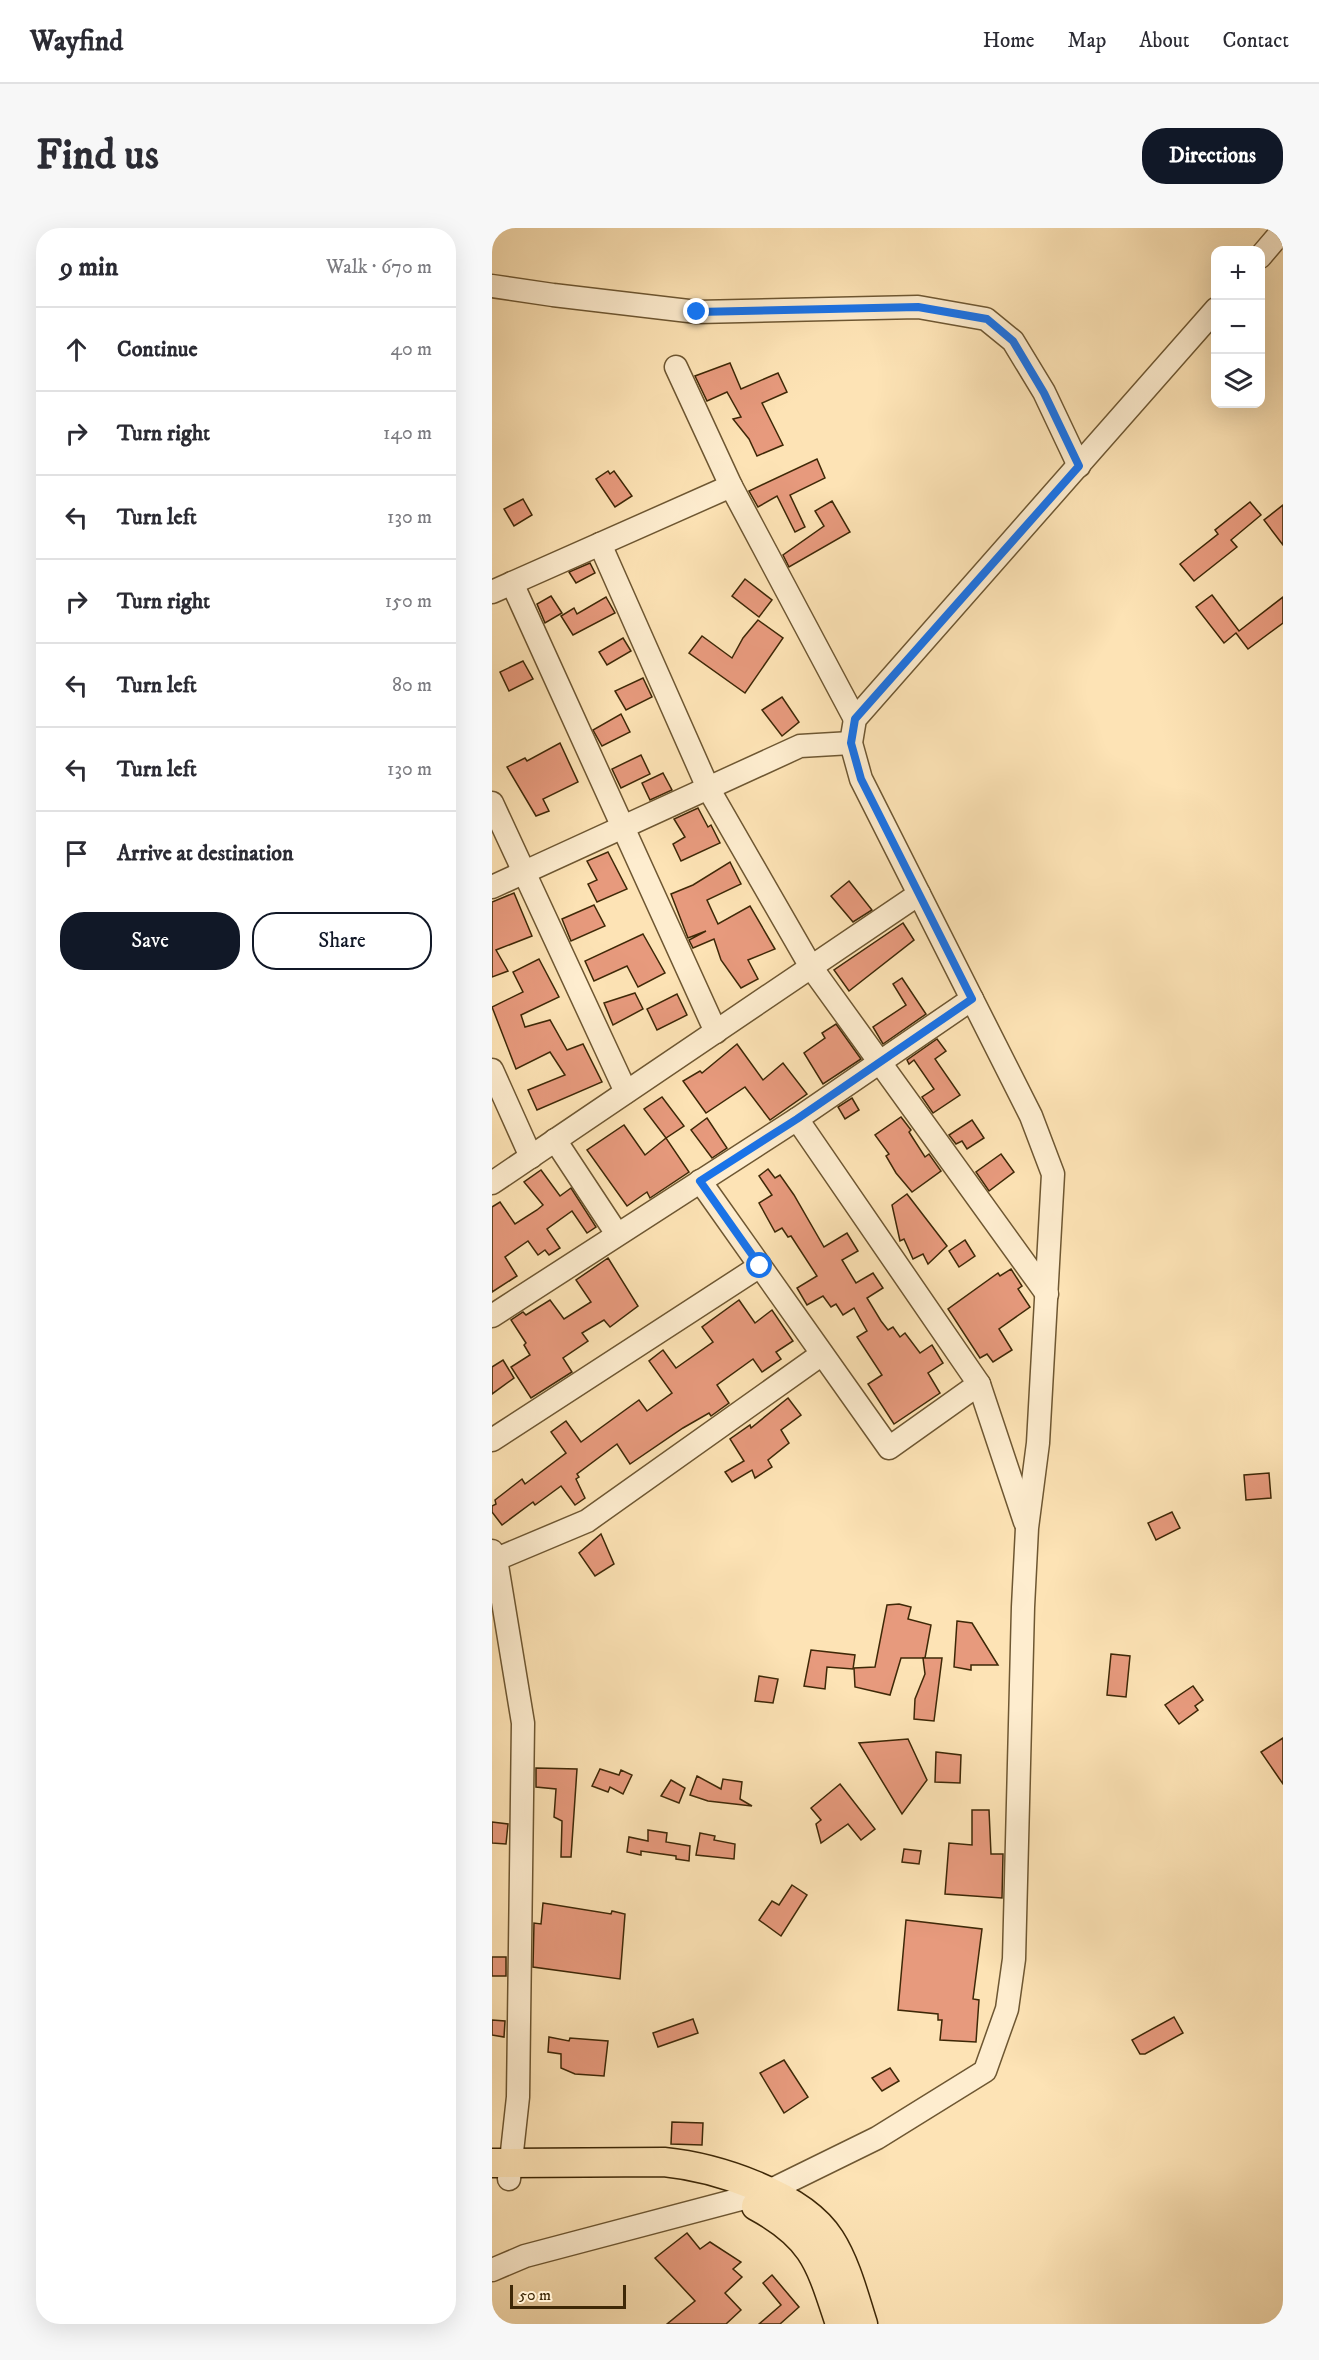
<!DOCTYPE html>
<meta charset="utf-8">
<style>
:root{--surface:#fff;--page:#f7f7f7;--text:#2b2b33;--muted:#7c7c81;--line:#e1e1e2;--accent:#111827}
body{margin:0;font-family:"IM FELL DW Pica",serif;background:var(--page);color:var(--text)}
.controls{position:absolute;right:18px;top:18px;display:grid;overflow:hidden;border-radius:12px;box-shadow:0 6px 24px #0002}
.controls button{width:54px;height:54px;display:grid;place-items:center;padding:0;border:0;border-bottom:2px solid var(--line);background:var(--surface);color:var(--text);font:30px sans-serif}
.scale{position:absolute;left:18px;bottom:15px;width:116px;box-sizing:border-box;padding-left:6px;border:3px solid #3e2807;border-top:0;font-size:16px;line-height:21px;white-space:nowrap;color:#3e2807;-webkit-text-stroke:4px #feedcf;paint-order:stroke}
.stop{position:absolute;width:18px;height:18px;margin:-14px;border:4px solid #1a73e8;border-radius:50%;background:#fff}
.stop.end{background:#1a73e8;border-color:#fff;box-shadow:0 2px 6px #0008}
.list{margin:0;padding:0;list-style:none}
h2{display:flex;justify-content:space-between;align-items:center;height:78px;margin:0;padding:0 24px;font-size:26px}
h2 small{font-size:20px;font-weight:400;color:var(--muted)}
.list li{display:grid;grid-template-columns:39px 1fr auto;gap:18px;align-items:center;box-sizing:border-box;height:84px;padding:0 24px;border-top:2px solid var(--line)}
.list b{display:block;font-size:22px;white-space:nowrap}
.list em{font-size:20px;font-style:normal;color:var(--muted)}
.actions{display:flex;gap:12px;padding:18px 24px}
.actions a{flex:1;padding:14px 0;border:2px solid var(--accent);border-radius:24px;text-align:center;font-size:21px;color:var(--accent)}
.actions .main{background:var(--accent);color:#fff}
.icon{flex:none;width:33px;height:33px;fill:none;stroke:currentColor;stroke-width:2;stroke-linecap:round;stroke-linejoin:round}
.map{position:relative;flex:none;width:791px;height:2096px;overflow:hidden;border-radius:24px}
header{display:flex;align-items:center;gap:36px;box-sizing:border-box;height:84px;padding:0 30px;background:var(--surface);border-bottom:2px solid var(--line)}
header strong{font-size:28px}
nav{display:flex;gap:33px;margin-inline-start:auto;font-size:21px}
.intro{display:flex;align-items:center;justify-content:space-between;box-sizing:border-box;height:144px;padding:0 36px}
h1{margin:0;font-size:42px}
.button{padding:15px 27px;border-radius:24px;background:var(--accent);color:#fff;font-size:21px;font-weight:700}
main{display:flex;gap:36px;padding:0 36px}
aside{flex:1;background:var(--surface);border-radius:24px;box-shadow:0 6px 24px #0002}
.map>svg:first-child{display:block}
.building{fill:#e79a7d;stroke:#3e2807;stroke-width:1.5}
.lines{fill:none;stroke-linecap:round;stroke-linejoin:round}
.minor-casing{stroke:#6e5732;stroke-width:25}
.major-casing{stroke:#3e2807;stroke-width:31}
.minor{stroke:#feedcf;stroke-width:22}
.major{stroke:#fde3b5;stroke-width:28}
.route{stroke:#1a73e8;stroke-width:8}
</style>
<header>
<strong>Wayfind</strong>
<nav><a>Home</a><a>Map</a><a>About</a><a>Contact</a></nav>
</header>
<div class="intro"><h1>Find us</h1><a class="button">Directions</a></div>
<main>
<aside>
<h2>9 min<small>Walk · 670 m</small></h2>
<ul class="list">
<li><svg class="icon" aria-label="ahead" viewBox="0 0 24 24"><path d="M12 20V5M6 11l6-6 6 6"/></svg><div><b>Continue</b></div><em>40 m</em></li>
<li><svg class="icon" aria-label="right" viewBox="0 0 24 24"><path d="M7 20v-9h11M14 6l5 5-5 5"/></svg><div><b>Turn right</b></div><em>140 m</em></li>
<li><svg class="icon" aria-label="left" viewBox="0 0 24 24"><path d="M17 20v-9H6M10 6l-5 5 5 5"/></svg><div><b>Turn left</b></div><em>130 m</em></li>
<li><svg class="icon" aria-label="right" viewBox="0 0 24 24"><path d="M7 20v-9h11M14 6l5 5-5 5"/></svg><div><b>Turn right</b></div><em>150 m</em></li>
<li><svg class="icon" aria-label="left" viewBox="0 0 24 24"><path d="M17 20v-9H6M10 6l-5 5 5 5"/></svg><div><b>Turn left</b></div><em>80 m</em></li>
<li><svg class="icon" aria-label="left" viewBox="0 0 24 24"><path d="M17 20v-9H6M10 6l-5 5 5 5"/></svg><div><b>Turn left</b></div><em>130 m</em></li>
<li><svg class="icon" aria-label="arrive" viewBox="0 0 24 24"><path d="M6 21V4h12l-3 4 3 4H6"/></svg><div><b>Arrive at destination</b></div></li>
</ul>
<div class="actions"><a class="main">Save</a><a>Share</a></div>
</aside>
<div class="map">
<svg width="791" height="2096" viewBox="0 0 791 2096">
<rect width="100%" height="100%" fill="#fde3b5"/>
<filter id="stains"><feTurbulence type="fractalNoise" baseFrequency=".00333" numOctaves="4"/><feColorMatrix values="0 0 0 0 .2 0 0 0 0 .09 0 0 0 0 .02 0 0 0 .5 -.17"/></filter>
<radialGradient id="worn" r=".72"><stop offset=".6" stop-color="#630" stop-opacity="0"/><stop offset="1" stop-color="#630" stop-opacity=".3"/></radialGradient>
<!-- building -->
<g class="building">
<polygon points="238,135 249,161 286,145 295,164 270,175 291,217 265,228 257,211 241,191 249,189 235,164 215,173 203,148"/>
<polygon points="325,231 333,250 298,267 313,299 303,304 285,268 266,279 257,263"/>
<polygon points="116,243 118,246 122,243 140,268 123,279 104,251"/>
<polygon points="31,271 40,287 22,298 12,281"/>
<polygon points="340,273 358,304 297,339 291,327 332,298 323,283"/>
<polygon points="758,274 769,287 739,312 745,319 702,353 688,336 726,306 723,302"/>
<polygon points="791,277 791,317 772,292"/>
<polygon points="98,335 103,345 84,355 77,344"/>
<polygon points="253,351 280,372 267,389 240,368"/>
<polygon points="720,367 747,403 791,369 791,395 756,421 744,405 732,415 704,379"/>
<polygon points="59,368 70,385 53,395 45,376"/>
<polygon points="114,369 123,385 81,407 69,388 82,380 85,386"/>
<polygon points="266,392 291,410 253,465 197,425 210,408 240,430 251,410"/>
<polygon points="131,410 139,423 115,437 107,424"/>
<polygon points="31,433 41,451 17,463 8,444"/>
<polygon points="151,450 160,469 134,482 123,463"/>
<polygon points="290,469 307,494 290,508 270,482"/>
<polygon points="129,486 138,504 110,518 101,502"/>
<polygon points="68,515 86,554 51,571 57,583 44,588 15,539 33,530 35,533"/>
<polygon points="149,527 158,546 129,560 120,541"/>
<polygon points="171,545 180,562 158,572 150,555"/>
<polygon points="206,580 216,599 219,597 228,615 189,633 181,616 193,609 182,591"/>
<polygon points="116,624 135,661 105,674 96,656 105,652 95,633"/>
<polygon points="238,634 249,656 215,672 226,696 258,678 283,721 256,732 266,751 249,760 229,732 222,711 201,720 197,712 214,703 196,710 179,666 201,657"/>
<polygon points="357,653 380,682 361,694 339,668"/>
<polygon points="22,665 40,708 4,722 16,743 0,749 0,674"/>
<polygon points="102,677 113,698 79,713 70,691"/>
<polygon points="411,695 422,712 357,763 342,742"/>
<polygon points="151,706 173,745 146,759 135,738 102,753 93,733"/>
<polygon points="47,731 67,769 29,787 33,799 58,792 75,822 91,816 110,854 45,882 36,862 73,847 58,824 24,841 0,779 31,764 21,744"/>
<polygon points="410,750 434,786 391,816 381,799 414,777 401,756"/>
<polygon points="143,765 151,781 121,797 112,775"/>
<polygon points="185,766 195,787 165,802 155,781"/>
<polygon points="344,796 369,831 331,856 312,825 333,810 330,805"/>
<polygon points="445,811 454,823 443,831 468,867 441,885 430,869 442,861 422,832 417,836 415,832"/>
<polygon points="245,816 271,852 291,835 315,866 278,892 253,859 214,885 191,853 208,843 210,845"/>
<polygon points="170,869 192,898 174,910 152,881"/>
<polygon points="360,870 367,882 353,891 346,879"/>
<polygon points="409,889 419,902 417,904 433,929 437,926 449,943 420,964 404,945 394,928 397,926 383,907"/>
<polygon points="215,890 235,920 220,930 199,902"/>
<polygon points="480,892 492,910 475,921 470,913 464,916 457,907"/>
<polygon points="132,897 153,927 174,910 197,944 158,970 155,964 135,978 95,922"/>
<polygon points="509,926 522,944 497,963 484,944"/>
<polygon points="276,941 283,950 288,947 302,967 332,1019 355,1005 366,1023 350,1032 364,1055 381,1045 391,1060 375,1070 389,1093 396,1102 401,1099 408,1109 413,1105 428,1125 440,1117 451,1135 436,1145 448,1165 402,1196 376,1156 390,1147 365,1109 375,1103 362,1080 351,1087 344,1076 339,1079 331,1068 315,1077 305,1060 325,1048 299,1008 296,1009 290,1000 283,1004 267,975 280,967 267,948"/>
<polygon points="49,942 68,968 79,960 104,999 95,1005 80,983 55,1001 68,1020 57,1027 53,1022 46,1027 36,1013 13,1029 25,1048 0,1064 0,979 8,974 23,996 45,982 51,977 32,954"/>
<polygon points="415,966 455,1018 436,1036 431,1026 421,1031 412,1011 408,1013 400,977"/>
<polygon points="473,1012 483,1028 467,1039 457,1023"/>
<polygon points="116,1030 146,1078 118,1099 112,1092 90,1105 96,1113 71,1130 80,1144 39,1170 19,1139 38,1127 32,1117 34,1115 19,1092 31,1084 34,1087 58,1072 72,1091 99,1074 84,1052"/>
<polygon points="519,1041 530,1058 526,1061 538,1079 507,1101 520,1122 501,1134 495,1126 488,1130 456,1081 506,1045 508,1048"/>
<polygon points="247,1072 263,1095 280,1082 301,1113 284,1124 289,1131 270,1144 261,1131 225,1157 237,1175 219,1188 217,1185 191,1200 138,1236 125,1216 85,1246 87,1249 84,1251 93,1270 83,1277 69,1258 43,1277 41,1274 10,1297 0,1284 0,1278 4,1276 3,1272 30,1251 33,1256 74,1225 59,1204 74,1193 89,1214 147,1172 155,1183 180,1165 157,1133 171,1122 184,1140 221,1114 210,1099"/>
<polygon points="11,1132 22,1150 0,1166 0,1139"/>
<polygon points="296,1170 309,1187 289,1202 297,1215 276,1232 280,1239 263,1250 260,1242 240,1254 233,1244 252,1233 238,1211 258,1197 259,1200"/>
<polygon points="777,1245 779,1270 754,1272 752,1247"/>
<polygon points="680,1284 688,1300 664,1312 656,1295"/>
<polygon points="109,1306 122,1336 103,1348 87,1325"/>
<polygon points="407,1376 419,1379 416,1391 439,1397 433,1430 409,1430 398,1467 363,1459 362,1440 383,1439 395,1377"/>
<polygon points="465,1393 480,1395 506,1437 479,1437 479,1442 462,1439"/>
<polygon points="319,1422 363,1427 361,1441 335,1439 333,1461 312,1458"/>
<polygon points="619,1426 638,1428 634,1469 615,1467"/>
<polygon points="431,1430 450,1430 442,1493 422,1491 423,1471 433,1446"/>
<polygon points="267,1448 286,1451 281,1475 263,1473"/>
<polygon points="701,1458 711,1472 703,1478 706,1482 687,1496 673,1477"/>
<polygon points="791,1510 791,1556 769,1524"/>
<polygon points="416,1511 435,1552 410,1586 367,1515"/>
<polygon points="444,1524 469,1527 468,1555 443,1554"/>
<polygon points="44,1540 85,1541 79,1629 69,1629 70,1593 62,1589 64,1561 44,1559"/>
<polygon points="108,1541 127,1547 129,1542 140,1547 131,1566 118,1559 116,1564 100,1558"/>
<polygon points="205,1548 229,1561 231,1551 250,1554 248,1571 260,1578 216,1573 198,1567"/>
<polygon points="179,1552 193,1560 187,1575 169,1568"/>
<polygon points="348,1556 383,1601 369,1612 356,1596 329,1615 324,1596 329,1592 319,1580"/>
<polygon points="480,1582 497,1582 499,1626 511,1626 510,1670 453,1666 457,1615 480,1617"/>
<polygon points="0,1594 16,1596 14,1616 0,1615"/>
<polygon points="156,1602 175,1605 174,1614 198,1618 197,1633 184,1631 184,1628 149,1623 149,1627 135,1624 137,1609 156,1613"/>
<polygon points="208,1605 223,1608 222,1612 243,1616 242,1631 204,1627"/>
<polygon points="412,1621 429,1623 427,1636 410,1634"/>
<polygon points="300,1657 315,1667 289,1708 267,1692 280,1673 287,1677"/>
<polygon points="51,1675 119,1686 120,1683 133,1686 128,1751 41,1739 42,1695 49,1696"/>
<polygon points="414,1692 490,1701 481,1771 487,1772 484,1814 448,1812 450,1792 446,1792 446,1786 406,1782"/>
<rect x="0" y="1729" width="14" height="19"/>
<polygon points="682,1789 691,1805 653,1826 648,1826 640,1812"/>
<polygon points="201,1791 206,1805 166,1819 161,1805"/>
<polygon points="0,1792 13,1793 12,1809 0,1807"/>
<polygon points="57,1809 77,1813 78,1810 116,1813 112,1848 83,1846 69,1840 69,1826 56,1824"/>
<polygon points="292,1832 316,1869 292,1885 268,1845"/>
<polygon points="398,1840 407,1853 390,1863 380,1850"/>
<polygon points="180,1894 211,1895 210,1917 179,1916"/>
<polygon points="195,2005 208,2021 218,2014 249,2034 241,2041 250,2049 233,2065 249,2082 234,2096 175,2096 203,2073 163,2030"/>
<polygon points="280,2047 307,2079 288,2096 267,2096 289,2077 271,2055"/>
</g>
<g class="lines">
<!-- minor casing -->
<g class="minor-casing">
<g id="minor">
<polyline points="768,29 791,2"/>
<polyline points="0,58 61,67 205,84 426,79 494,91 521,113 552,164 587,238"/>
<polyline points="239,258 363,491"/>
<polyline points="108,316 216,560 319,739 555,1066"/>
<polyline points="20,355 224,804"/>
<polyline points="0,364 239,258 184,139"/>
<polyline points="0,575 134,864"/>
<polyline points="0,659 308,518 359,515"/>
<polyline points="0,842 39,929"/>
<polyline points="305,891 480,771"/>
<polyline points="63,912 125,1006"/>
<polyline points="208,953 397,1220 487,1156"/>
<polyline points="0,955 427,666"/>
<polyline points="0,1088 305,891 487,1156 533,1294"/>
<polyline points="0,1212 268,1038"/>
<polyline points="0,1323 4,1331 31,1495 26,1869 17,1951"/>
<polyline points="0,1333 95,1293 330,1126"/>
<polyline points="0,2042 33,2028 275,1964 385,1910 493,1843 515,1781 522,1731 531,1379 535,1300 546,1215 561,946 539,888 369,551 359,515 363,491 724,81"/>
</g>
</g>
<!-- major casing -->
<g class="major-casing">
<g id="major">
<path d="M0,1935L172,1934C222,1939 310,1966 338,2011C354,2036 362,2068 371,2096"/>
<path d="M264,1978C323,2010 328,2036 348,2096"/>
</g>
</g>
<!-- minor -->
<use href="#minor" class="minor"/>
<!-- major -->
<use href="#major" class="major"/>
</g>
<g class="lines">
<!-- route -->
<polyline class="route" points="205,84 426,79 495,91 521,113 552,165 587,238 363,491 359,515 369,551 480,771 305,891 208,953 268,1038"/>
</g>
<rect width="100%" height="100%" filter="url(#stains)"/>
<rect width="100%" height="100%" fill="url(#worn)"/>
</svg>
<div class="controls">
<button>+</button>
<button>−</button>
<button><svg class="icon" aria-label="layers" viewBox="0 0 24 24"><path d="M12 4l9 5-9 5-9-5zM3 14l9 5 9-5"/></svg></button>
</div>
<div class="scale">50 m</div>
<div class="stop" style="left:268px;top:1038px"></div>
<div class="stop end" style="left:205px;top:84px"></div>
</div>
</main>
